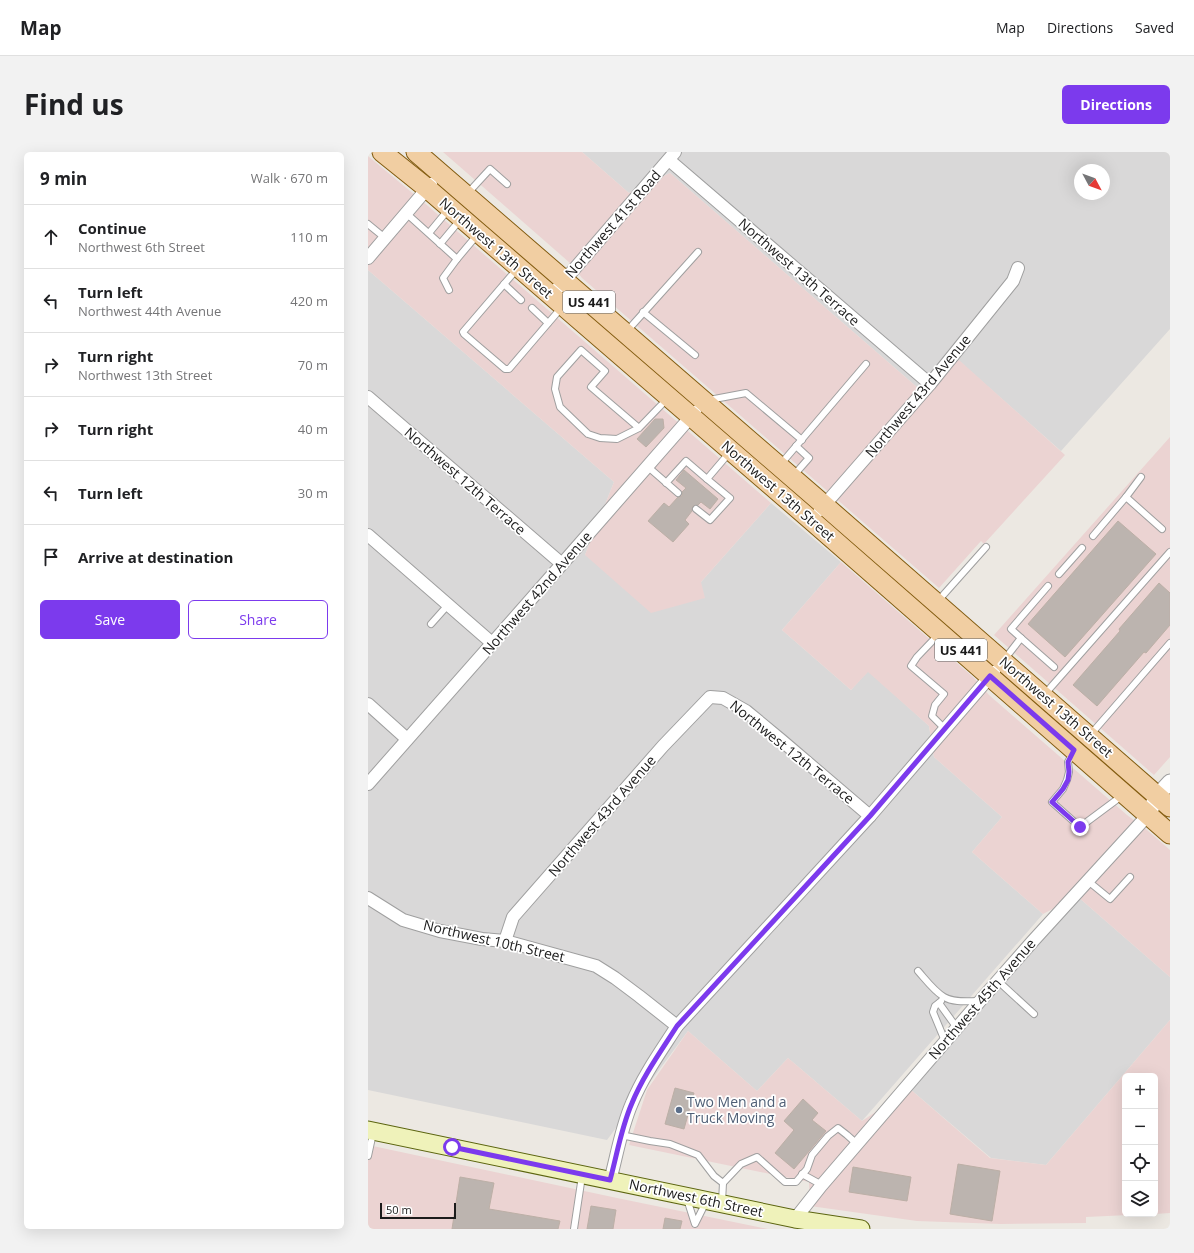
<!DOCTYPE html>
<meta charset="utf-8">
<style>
:root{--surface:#fff;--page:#f2f2f2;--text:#202124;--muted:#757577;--line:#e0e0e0;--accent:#7c3aed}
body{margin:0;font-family:"Open Sans",sans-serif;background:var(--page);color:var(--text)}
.controls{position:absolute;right:12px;bottom:12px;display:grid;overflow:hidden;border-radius:6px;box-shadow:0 4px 16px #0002}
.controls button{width:36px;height:36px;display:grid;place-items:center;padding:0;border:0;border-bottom:1px solid var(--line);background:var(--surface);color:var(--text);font:20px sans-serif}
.compass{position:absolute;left:706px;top:12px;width:36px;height:36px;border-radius:50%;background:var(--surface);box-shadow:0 4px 16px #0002;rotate:131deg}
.scale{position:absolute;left:12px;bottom:10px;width:76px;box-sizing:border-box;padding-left:4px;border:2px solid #1b1b1b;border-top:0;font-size:11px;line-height:14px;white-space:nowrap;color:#1b1b1b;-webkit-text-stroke:3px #fff;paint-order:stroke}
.stop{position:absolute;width:12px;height:12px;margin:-9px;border:3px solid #7c3aed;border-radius:50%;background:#fff}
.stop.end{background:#7c3aed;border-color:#fff;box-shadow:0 1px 4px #0008}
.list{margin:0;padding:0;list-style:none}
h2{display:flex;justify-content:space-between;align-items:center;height:52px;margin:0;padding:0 16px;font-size:17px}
h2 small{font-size:13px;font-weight:400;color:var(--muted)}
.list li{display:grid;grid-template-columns:26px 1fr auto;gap:12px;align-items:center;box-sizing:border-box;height:64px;padding:0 16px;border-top:1px solid var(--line)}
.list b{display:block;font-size:15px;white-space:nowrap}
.list p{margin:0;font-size:13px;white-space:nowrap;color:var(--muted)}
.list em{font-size:13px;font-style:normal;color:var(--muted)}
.actions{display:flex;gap:8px;padding:12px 16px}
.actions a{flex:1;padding:9px 0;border:1px solid var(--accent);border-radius:6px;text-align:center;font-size:14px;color:var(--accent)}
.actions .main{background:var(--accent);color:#fff}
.icon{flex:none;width:22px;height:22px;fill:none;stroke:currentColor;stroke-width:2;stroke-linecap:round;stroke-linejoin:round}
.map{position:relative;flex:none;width:802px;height:1077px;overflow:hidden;border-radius:6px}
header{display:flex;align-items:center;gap:24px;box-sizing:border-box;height:56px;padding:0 20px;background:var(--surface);border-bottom:1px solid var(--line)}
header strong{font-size:19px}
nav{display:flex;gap:22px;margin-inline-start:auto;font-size:14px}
.intro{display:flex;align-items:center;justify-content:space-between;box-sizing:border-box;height:96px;padding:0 24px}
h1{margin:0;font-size:28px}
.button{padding:10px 18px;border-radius:6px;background:var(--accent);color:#fff;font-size:14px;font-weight:700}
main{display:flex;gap:24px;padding:0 24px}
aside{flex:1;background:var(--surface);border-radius:6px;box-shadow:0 4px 16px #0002}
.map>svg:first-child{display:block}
.residential{fill:#d9d8d8;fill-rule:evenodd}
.commercial{fill:#ebd3d2}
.building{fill:#bcb4af;stroke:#bcafa6}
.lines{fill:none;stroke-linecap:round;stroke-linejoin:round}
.service-casing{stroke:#9f9f9f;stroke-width:8}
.minor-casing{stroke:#9f9f9f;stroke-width:14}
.tertiary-casing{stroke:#9f9f9f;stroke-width:17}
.secondary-casing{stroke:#5c6510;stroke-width:19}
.primary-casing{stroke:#835c10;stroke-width:21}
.service{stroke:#fff;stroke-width:6}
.minor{stroke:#fff;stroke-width:12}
.tertiary{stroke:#fff;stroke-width:15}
.secondary{stroke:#eff2ba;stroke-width:17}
.primary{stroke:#f1cea2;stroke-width:19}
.route{stroke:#7c3aed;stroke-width:5}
.service-dot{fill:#5c6f8a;stroke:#fff;stroke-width:1.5}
.labels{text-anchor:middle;stroke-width:3.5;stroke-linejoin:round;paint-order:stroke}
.shield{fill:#fff;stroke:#5f5f5f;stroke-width:1}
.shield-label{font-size:13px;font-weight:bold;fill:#1b1b1b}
.street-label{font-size:14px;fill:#1b1b1b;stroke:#fff}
.service-label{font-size:14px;fill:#4e5e75;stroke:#fff;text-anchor:start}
</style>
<header>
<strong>Map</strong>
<nav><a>Map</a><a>Directions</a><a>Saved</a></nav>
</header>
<div class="intro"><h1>Find us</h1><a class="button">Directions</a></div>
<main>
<aside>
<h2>9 min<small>Walk · 670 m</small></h2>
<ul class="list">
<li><svg class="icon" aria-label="ahead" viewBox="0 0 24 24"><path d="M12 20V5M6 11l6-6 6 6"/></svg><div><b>Continue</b><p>Northwest 6th Street</p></div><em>110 m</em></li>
<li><svg class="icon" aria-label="left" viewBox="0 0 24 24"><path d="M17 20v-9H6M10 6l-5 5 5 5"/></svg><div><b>Turn left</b><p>Northwest 44th Avenue</p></div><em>420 m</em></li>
<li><svg class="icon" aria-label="right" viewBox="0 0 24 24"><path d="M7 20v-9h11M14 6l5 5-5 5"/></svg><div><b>Turn right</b><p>Northwest 13th Street</p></div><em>70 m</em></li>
<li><svg class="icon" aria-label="right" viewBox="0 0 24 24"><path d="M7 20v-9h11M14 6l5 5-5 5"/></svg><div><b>Turn right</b></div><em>40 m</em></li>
<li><svg class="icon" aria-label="left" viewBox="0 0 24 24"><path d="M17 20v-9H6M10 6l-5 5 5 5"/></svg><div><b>Turn left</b></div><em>30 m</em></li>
<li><svg class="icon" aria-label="arrive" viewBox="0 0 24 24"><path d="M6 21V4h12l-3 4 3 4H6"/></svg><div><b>Arrive at destination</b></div></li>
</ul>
<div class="actions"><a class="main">Save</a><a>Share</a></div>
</aside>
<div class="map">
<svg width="802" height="1077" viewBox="0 0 802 1077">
<rect width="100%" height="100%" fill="#ece8e2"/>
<!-- residential -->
<g class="residential">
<path d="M214,0H802V177L693,299L591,209L550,236L302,21L261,41ZM712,18H736V42H712Z"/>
<polygon points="0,118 246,330 217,403 333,430 403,351 473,410 414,478 483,538 500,519 561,574 566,605 634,665 604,700 675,762 494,969 420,906 389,939 320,879 239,988 0,938"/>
<polygon points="709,744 802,825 802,868 678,1013 623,1006 542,937"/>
</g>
<!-- commercial -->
<g class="commercial">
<polygon points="75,0 214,0 261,41 302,21 550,236 591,208 697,303 616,392 613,389 571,436 214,126 202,111"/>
<polygon points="0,4 60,54 403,351 333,430 337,446 283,461 217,403 246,330 0,118"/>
<polygon points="802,285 802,605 786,623 626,483"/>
<polygon points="473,410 605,525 621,543 759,663 779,678 802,698 802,825 709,744 675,762 604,700 634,665 566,605 561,574 500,520 483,538 414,478"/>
<polygon points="802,868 802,1061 787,1062 787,924 757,924 757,1062 782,1062 718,1065 718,1071 633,1072 549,1069 442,1054 441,1030 261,993 279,938 320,879 389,939 420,906 494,969 542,937 622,1006 678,1013"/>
<polygon points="0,993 249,1046 400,1077 0,1077"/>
</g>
<!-- building -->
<g class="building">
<polygon points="287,267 295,267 296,276 278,295 269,287"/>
<polygon points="316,318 350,347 342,357 333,350 330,353 325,354 324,357 324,359 317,368 321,372 305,390 280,369 296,351 301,355 310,345 314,344 314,340 318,336 308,328"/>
<polygon points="750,369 788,402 697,505 660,472"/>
<polygon points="791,431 802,441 802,473 778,501 776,500 729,554 705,533 752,479 751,477"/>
<polygon points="307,936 326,941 316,977 297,972"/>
<polygon points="435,947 450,961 444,968 458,979 426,1017 407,1001 426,978 416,969"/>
<polygon points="590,1012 632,1019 624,1069 582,1062"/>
<polygon points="485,1015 543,1025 539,1049 481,1040"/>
<polygon points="92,1025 126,1031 121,1057 192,1069 190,1077 84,1077"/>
<polygon points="223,1054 248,1058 245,1077 219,1077"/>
<polygon points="297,1066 314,1069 312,1077 295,1077"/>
</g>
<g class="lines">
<!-- service casing -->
<g class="service-casing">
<g id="service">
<polyline points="99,42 122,17 139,32"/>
<polyline points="38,61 89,107 110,82"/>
<polyline points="0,72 17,86"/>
<polyline points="61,81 80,58"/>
<polyline points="72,92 92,68"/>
<polyline points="149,117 95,180 96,182 137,217 141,217 194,155"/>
<polyline points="136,132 153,148"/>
<polyline points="81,138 75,126 89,107"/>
<polyline points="164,156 180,171"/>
<polyline points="275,160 327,203"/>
<polyline points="259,179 330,100"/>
<polyline points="341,248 378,241 434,288"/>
<polyline points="271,276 223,235 237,219 213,198 189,225 187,237 192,255 220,282 232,286 249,287 271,276 300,246"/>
<polyline points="412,313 498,212"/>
<polyline points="279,314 310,341"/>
<polyline points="426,323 441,306 428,294"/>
<polyline points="298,331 318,309 339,327"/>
<polyline points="758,345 773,325"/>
<polyline points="328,357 342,368 362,346 339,327 362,300"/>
<polyline points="725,384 758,345 794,377"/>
<polyline points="691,422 714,396"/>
<polyline points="569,450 618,395"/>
<polyline points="63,472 80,453"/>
<polyline points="571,482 549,505 543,514 576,542 567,553 564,564 577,577"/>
<polyline points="653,486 643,477 680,434"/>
<polyline points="636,508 653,486 686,515"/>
<polyline points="676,543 802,400"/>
<polyline points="723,582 802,491"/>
<polyline points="705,601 700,610 701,620 699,628 695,637 684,650 712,675 755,643"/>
<polyline points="720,729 742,747 762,725"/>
<path d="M550,819C558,828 566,839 576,845C586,851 600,849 610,849"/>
<polyline points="630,829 666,862"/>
<polyline points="573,849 571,851 589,876"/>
<polyline points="571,851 567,854 565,860 577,889"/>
<polyline points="253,983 282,989 302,992 330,1003 346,1024 355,1031 354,1050"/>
<polyline points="0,1004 5,981"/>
<polyline points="434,1022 454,1033"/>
<polyline points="355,1031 373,1012 389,1005 417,1030 428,1030 439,1017 444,1003 460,984 470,976 479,983 489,992"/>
<polyline points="319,1047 327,1072 338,1050"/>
<polyline points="206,1077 214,1024"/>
</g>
</g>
<!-- minor casing -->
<g class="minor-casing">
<g id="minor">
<polyline points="301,8 562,232"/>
<polyline points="0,106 63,32"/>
<polyline points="183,144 307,0"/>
<polyline points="0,245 194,412"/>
<polyline points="452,358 562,232 645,129 650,116"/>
<polyline points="0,383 124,491"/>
<polyline points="0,552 39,587"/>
<polyline points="0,632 194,412 327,260"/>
<polyline points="0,746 35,768 72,779 114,787 137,789 228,814 247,826 271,844 309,874"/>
<polyline points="137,789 145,765 295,594 342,545 355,546 378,559 413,588 502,664"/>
<path d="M242,1029C249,1003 253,976 264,951C275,924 293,899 309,874L502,664L626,520"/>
<polyline points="427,1067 453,1034 612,849 664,790 780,663"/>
</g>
</g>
<!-- tertiary casing -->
<g class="tertiary-casing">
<polyline id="tertiary" points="780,663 789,644 802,630"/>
</g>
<!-- secondary casing -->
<g class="secondary-casing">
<polyline id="secondary" points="0,978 427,1067 493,1077"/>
</g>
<!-- primary casing -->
<g class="primary-casing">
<g id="primary">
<polyline points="14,0 60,37 443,368 802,682"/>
<polyline points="48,0 456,353 802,655"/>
</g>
</g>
<!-- service -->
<use href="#service" class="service"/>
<!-- minor -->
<use href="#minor" class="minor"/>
<!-- tertiary -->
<use href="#tertiary" class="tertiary"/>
<!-- secondary -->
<use href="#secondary" class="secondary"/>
<!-- primary -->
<use href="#primary" class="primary"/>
</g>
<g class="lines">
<!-- route -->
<path class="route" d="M84,995L242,1028C249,1003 253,976 264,951C275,924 293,899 309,874L502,664L622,524L706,598L700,610L701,620L700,628L695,637L684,650L712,675"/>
</g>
<!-- markers -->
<circle class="service-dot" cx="311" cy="958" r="4"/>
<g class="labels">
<!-- shield labels -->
<g class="shield">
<rect x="195" y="139" width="52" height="22" rx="3"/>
<rect x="567" y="487" width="52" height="22" rx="3"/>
</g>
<g class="shield-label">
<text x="221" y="155">US 441</text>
<text x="593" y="503">US 441</text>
</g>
<!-- street labels -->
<g class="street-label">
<text transform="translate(245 72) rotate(-49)" y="5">Northwest 41st Road</text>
<text transform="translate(128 96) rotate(41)" y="5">Northwest 13th Street</text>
<text transform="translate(431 120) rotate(41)" y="5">Northwest 13th Terrace</text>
<text transform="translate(550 244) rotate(-50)" y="5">Northwest 43rd Avenue</text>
<text transform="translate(97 329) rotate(41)" y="5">Northwest 12th Terrace</text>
<text transform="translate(410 339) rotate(41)" y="5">Northwest 13th Street</text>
<text transform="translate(169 441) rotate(-49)" y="5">Northwest 42nd Avenue</text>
<text transform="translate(688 555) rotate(41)" y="5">Northwest 13th Street</text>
<text transform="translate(424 600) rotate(39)" y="5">Northwest 12th Terrace</text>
<text transform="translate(234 664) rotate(-49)" y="5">Northwest 43rd Avenue</text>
<text transform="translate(126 789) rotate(13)" y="5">Northwest 10th Street</text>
<text transform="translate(614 847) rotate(-49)" y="5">Northwest 45th Avenue</text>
<text transform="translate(328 1046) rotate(12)" y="5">Northwest 6th Street</text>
</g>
<!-- service labels -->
<g class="service-label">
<text x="319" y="955">Two Men and a<tspan x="319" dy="16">Truck Moving</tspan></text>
</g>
</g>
</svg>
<div class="controls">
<button>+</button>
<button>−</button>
<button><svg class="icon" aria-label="locate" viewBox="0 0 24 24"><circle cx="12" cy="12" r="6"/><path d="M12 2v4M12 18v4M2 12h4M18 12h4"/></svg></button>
<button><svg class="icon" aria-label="layers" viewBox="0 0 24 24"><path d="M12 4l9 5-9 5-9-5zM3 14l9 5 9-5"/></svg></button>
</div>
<svg class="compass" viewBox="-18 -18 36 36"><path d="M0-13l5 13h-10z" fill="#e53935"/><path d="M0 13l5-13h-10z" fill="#757577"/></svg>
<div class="scale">50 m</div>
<div class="stop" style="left:84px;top:995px"></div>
<div class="stop end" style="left:712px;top:675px"></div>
</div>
</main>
